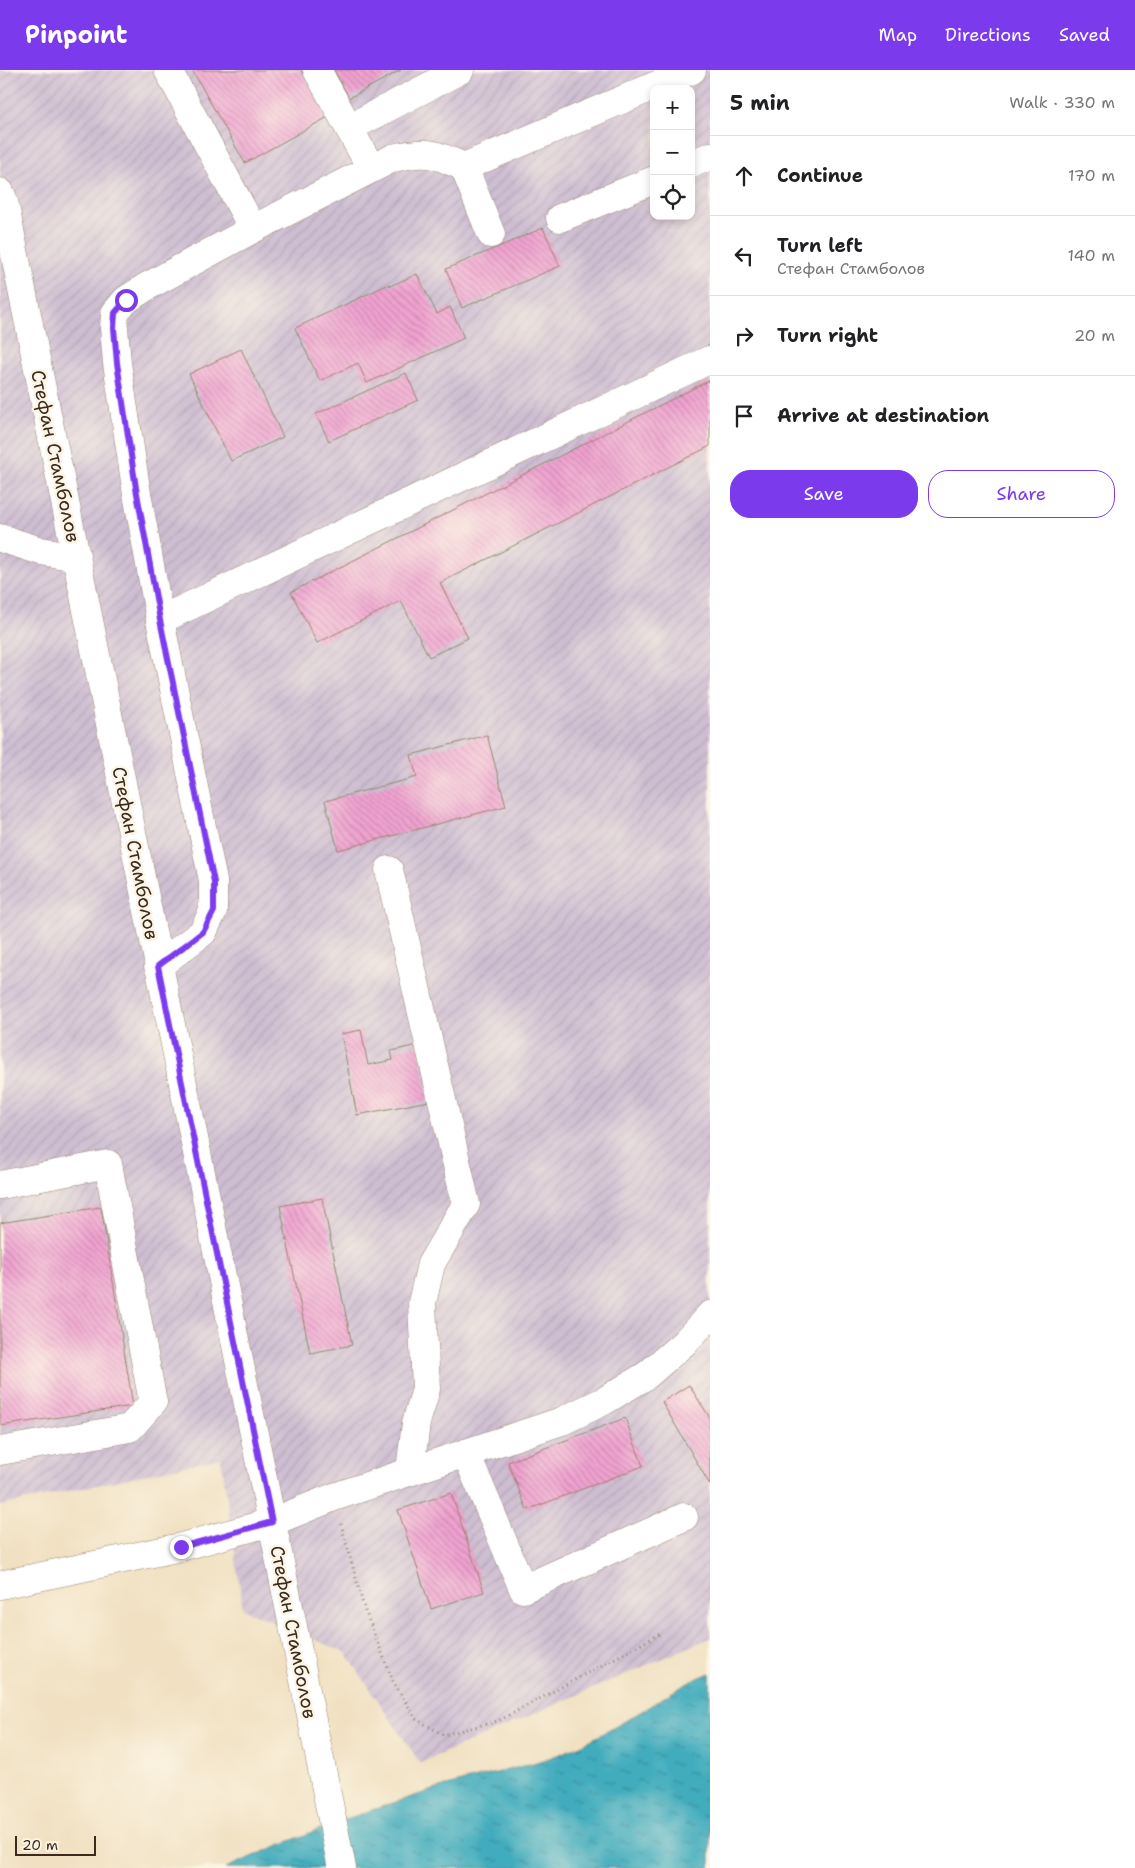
<!DOCTYPE html>
<meta charset="utf-8">
<style>
:root{--surface:#fff;--page:#f2f2f2;--text:#202124;--muted:#757577;--line:#e0e0e0;--accent:#7c3aed}
body{margin:0;font-family:"Shantell Sans",sans-serif;background:var(--page);color:var(--text)}
.controls{position:absolute;right:15px;top:15px;display:grid;overflow:hidden;border-radius:10px;box-shadow:0 2px 8px #0003}
.controls button{width:45px;height:45px;display:grid;place-items:center;padding:0;border:0;border-bottom:1px solid var(--line);background:var(--surface);color:var(--text);font:25px sans-serif}
.scale{position:absolute;left:15px;bottom:12px;width:81px;box-sizing:border-box;padding-left:5px;border:2px solid #3b2a1e;border-top:0;font-size:14px;line-height:18px;white-space:nowrap;color:#3b2a1e;-webkit-text-stroke:4px #fcf5e5;paint-order:stroke}
.stop{position:absolute;width:15px;height:15px;margin:-11px;border:4px solid #7c3aed;border-radius:50%;background:#fff}
.stop.end{background:#7c3aed;border-color:#fff;box-shadow:0 1px 5px #0008}
.list{margin:0;padding:0;list-style:none}
h2{display:flex;justify-content:space-between;align-items:center;height:65px;margin:0;padding:0 20px;font-size:21px}
h2 small{font-size:16px;font-weight:400;color:var(--muted)}
.list li{display:grid;grid-template-columns:32px 1fr auto;gap:15px;align-items:center;box-sizing:border-box;height:80px;padding:0 20px;border-top:1px solid var(--line)}
.list b{display:block;font-size:19px;white-space:nowrap}
.list p{margin:0;font-size:16px;white-space:nowrap;color:var(--muted)}
.list em{font-size:16px;font-style:normal;color:var(--muted)}
.actions{display:flex;gap:10px;padding:15px 20px}
.actions a{flex:1;padding:11px 0;border:1px solid var(--accent);border-radius:20px;text-align:center;font-size:18px;color:var(--accent)}
.actions .main{background:var(--accent);color:#fff}
.icon{flex:none;width:28px;height:28px;fill:none;stroke:currentColor;stroke-width:2;stroke-linecap:round;stroke-linejoin:round}
.map{position:relative;flex:none;width:710px;height:1798px;overflow:hidden}
header{display:flex;align-items:center;gap:30px;box-sizing:border-box;height:70px;padding:0 25px;background:var(--accent);color:#fff}
header strong{font-size:24px}
nav{display:flex;gap:28px;margin-inline-start:auto;font-size:18px}
main{display:flex}
aside{flex:1;background:var(--surface)}
.map>svg:first-child{display:block}
.industrial{fill:url(#industrial-furrows);fill-rule:evenodd}
.water{fill:url(#water-ripples);stroke:#3d6b6e}
.building{fill:url(#building-back-hatch)}
.lines{fill:none;stroke-linecap:round;stroke-linejoin:round}
.minor-casing{stroke:#968670;stroke-width:29}
.path{stroke:#968670;stroke-width:3;stroke-dasharray:1 4;stroke-linecap:butt}
.minor{stroke:#fff;stroke-width:28}
.route{stroke:#7c3aed;stroke-width:6}
.labels{text-anchor:middle;stroke-width:5;stroke-linejoin:round;paint-order:stroke}
.street-label{font-size:19px;fill:#3b2a1e;stroke:#fcf5e5}
</style>
<header>
<strong>Pinpoint</strong>
<nav><a>Map</a><a>Directions</a><a>Saved</a></nav>
</header>
<main>
<div class="map">
<svg width="710" height="1798" viewBox="0 0 710 1798">
<defs>
<pattern id="industrial-furrows" width="10" height="10" patternUnits="userSpaceOnUse" patternTransform="scale(1.25)"><rect width="10" height="10" fill="#cebed2"/><path d="M-1 1l2-2M0 10L10 0M9 11l2-2" fill="none" stroke="#b2a3b4"/></pattern>
<pattern id="water-ripples" width="26" height="14" patternUnits="userSpaceOnUse" patternTransform="scale(1.25)"><rect width="26" height="14" fill="#3facbd"/><path d="M2 4q2-2 4 0t4 0M15 11q2-2 4 0t4 0" fill="none" stroke="#368c99"/></pattern>
<pattern id="building-back-hatch" width="6" height="6" patternUnits="userSpaceOnUse" patternTransform="scale(1.25)"><rect width="6" height="6" fill="#f1a3d1"/><path d="M-1 5l2 2M0 0l6 6M5-1l2 2" fill="none" stroke="#c485a9"/></pattern>
</defs>
<rect width="100%" height="100%" fill="#fcf5e5"/>
<filter id="ink" filterUnits="userSpaceOnUse"><feTurbulence type="fractalNoise" baseFrequency=".02" numOctaves="2"/><feDisplacementMap in="SourceGraphic" scale="10" xChannelSelector="R" yChannelSelector="G"/><feConvolveMatrix kernelMatrix="1 2 1 2 8 2 1 2 1" color-interpolation-filters="sRGB"/></filter>
<filter id="wash" filterUnits="userSpaceOnUse"><feTurbulence type="fractalNoise" baseFrequency=".0096" numOctaves="4" result="noise"/><feDisplacementMap in="SourceGraphic" scale="20" xChannelSelector="R" yChannelSelector="G"/><feGaussianBlur stdDeviation="1.12" result="paint"/><feColorMatrix in="noise" values="0 0 0 0 0 0 0 0 0 0 0 0 0 0 0 0 0 1.4 0 .05"/><feComposite in="paint" operator="in"/></filter>
<g filter="url(#wash)">
<rect width="100%" height="100%" fill="#f1e1c2"/>
<!-- industrial -->
<path class="industrial" d="M0,0H710V1568L420,1693L346,1583L243,1539L221,1388L0,1436ZM654,19H691V146H654Z"/>
<!-- water -->
<path class="water" d="M710,1603V1798H226C298,1766 372,1738 447,1716C484,1705 524,1698 560,1684C592,1671 621,1654 650,1636C669,1624 689,1611 710,1603Z"/>
<g id="blocks">
<!-- building -->
<g class="building">
<polygon points="192,0 301,0 328,47 245,93"/>
<polygon points="334,0 401,0 349,28"/>
<polygon points="543,158 560,196 462,238 446,199"/>
<polygon points="417,204 437,244 450,237 464,268 367,313 358,293 320,311 295,258 389,214 390,216"/>
<polygon points="241,279 283,367 231,391 189,304"/>
<polygon points="406,303 418,330 329,371 316,344"/>
<polygon points="710,310 710,376 440,513 468,568 429,587 401,531 317,573 291,522"/>
<polygon points="487,665 506,736 338,780 325,731 417,707 411,685"/>
<polygon points="361,960 368,995 393,990 391,981 418,975 429,1031 357,1045 341,964"/>
<polygon points="322,1128 352,1275 310,1283 280,1136"/>
<polygon points="101,1137 133,1336 0,1356 0,1153"/>
<polygon points="689,1315 710,1348 710,1415 662,1332"/>
<polygon points="625,1348 643,1396 527,1440 508,1392"/>
<polygon points="451,1423 484,1522 431,1539 398,1440"/>
</g>
</g>
</g>
<g filter="url(#ink)">
<use href="#blocks" fill-opacity="0" stroke="#968670" stroke-width="1"/>
<g class="lines">
<!-- minor casing -->
<g class="minor-casing">
<g id="minor">
<polyline points="168,0 253,159"/>
<polyline points="317,0 371,98"/>
<polyline points="349,58 460,0"/>
<polyline points="691,94 710,86"/>
<polyline points="464,97 491,164"/>
<polyline points="0,122 4,131 342,1798"/>
<polyline points="560,148 654,110"/>
<polyline points="0,468 41,481 76,487"/>
<polyline points="160,550 709,290"/>
<polyline points="389,800 466,1134 431,1194 422,1233 426,1319 416,1353 410,1400"/>
<path d="M158,896L203,862L213,841V811L160,550L136,418L117,293L114,258L115,243L126,230L146,217L253,159L393,88C427,80 433,83 464,97L692,0"/>
<polyline points="0,1115 108,1094 153,1332 130,1358 0,1381"/>
<polyline points="466,1383 523,1519 684,1447"/>
<polyline points="0,1515 181,1477 272,1452 334,1427 562,1351 604,1331 647,1305 685,1272 710,1245"/>
</g>
</g>
<!-- path -->
<polyline class="path" points="341,1454 364,1538 393,1611 416,1649 444,1665 498,1651 660,1564"/>
<!-- minor -->
<use href="#minor" class="minor"/>
</g>
</g>
<g class="lines" filter="url(#ink)">
<!-- route -->
<polyline class="route" points="126,230 115,243 114,258 117,293 136,418 160,550 214,812 214,841 203,862 158,896 272,1452 181,1477"/>
</g>
<g class="labels">
<!-- street labels -->
<g class="street-label">
<text transform="translate(56 386) rotate(78)" y="7">Стефан Стамболов</text>
<text transform="translate(136 783) rotate(79)" y="7">Стефан Стамболов</text>
<text transform="translate(294 1562) rotate(79)" y="7">Стефан Стамболов</text>
</g>
</g>
</svg>
<div class="controls">
<button>+</button>
<button>−</button>
<button><svg class="icon" aria-label="locate" viewBox="0 0 24 24"><circle cx="12" cy="12" r="6"/><path d="M12 2v4M12 18v4M2 12h4M18 12h4"/></svg></button>
</div>
<div class="scale">20 m</div>
<div class="stop" style="left:126px;top:230px"></div>
<div class="stop end" style="left:181px;top:1477px"></div>
</div>
<aside>
<h2>5 min<small>Walk · 330 m</small></h2>
<ul class="list">
<li><svg class="icon" aria-label="ahead" viewBox="0 0 24 24"><path d="M12 20V5M6 11l6-6 6 6"/></svg><div><b>Continue</b></div><em>170 m</em></li>
<li><svg class="icon" aria-label="left" viewBox="0 0 24 24"><path d="M17 20v-9H6M10 6l-5 5 5 5"/></svg><div><b>Turn left</b><p>Стефан Стамболов</p></div><em>140 m</em></li>
<li><svg class="icon" aria-label="right" viewBox="0 0 24 24"><path d="M7 20v-9h11M14 6l5 5-5 5"/></svg><div><b>Turn right</b></div><em>20 m</em></li>
<li><svg class="icon" aria-label="arrive" viewBox="0 0 24 24"><path d="M6 21V4h12l-3 4 3 4H6"/></svg><div><b>Arrive at destination</b></div></li>
</ul>
<div class="actions"><a class="main">Save</a><a>Share</a></div>
</aside>
</main>
